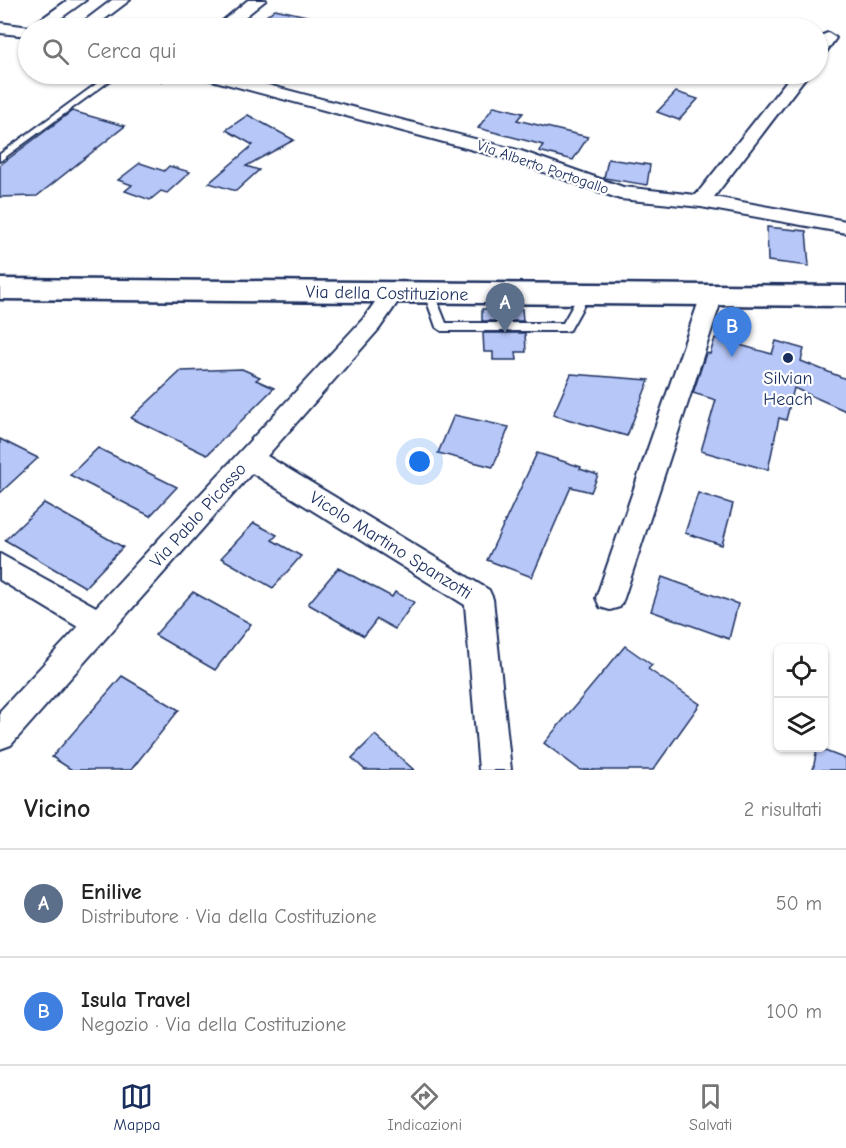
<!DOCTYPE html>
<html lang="it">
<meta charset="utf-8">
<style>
:root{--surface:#fff;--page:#f6f6f6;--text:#222;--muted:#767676;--line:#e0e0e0;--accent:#1b2f5e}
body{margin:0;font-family:"Comic Neue",sans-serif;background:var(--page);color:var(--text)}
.controls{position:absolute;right:18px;bottom:18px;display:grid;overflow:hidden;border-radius:9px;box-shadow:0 2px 4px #0004}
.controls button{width:54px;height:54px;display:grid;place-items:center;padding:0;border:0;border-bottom:2px solid var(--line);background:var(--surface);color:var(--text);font:30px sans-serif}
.you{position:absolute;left:420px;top:462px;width:21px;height:21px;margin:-15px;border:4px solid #fff;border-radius:50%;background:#1a73e8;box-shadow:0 0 0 9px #1a73e833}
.badge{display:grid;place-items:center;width:39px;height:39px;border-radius:50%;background:var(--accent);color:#fff;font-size:20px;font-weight:700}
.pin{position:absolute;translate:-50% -50px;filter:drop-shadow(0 2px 3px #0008)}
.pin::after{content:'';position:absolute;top:32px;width:21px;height:18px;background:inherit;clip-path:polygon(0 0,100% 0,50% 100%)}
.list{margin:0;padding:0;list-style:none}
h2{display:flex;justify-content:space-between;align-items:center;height:78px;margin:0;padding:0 24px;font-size:26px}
h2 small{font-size:20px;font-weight:400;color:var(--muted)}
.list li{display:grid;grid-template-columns:39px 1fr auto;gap:18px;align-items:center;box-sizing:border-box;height:108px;padding:0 24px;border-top:2px solid var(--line)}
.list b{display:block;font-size:22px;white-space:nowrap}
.list p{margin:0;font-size:20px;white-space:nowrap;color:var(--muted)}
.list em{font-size:20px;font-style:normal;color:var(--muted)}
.icon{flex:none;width:33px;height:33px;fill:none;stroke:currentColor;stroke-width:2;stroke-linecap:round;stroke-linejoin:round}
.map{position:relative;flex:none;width:846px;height:770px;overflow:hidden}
.search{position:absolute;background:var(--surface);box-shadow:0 2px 4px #0004;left:18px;right:18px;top:18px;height:66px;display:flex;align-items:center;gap:15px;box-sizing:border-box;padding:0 21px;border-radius:33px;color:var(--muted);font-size:22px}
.sheet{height:294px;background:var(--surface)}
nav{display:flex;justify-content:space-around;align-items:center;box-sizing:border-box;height:84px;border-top:2px solid var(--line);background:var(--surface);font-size:16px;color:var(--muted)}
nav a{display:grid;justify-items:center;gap:3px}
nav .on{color:var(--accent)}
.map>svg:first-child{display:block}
.building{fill:#b7c7f7;stroke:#1b2f5e;stroke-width:1.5}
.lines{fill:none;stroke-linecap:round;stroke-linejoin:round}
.service-casing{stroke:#1b2f5e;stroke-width:4}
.minor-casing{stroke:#1b2f5e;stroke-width:4}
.secondary-casing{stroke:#1b2f5e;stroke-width:5}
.service{fill:#fff;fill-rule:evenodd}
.minor{fill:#fff;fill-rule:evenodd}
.secondary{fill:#fff;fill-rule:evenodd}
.poi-dot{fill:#1b2f5e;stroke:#fff;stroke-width:2}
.labels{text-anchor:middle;stroke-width:4.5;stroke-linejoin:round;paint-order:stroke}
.far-street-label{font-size:15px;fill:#1b2f5e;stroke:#fff}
.street-label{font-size:18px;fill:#1b2f5e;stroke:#fff}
.poi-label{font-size:18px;fill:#1b2f5e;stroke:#fff}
</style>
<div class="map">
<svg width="846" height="770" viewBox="0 0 846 770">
<rect width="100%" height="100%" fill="#fff"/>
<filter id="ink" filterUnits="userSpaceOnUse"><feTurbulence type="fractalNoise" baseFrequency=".0167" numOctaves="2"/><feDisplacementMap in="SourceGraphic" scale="12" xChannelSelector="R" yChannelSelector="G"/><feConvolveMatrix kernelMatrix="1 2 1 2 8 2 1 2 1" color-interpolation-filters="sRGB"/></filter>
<g filter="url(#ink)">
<!-- building -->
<g class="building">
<polygon points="275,9 325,20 324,28 251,28"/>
<polygon points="676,92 698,99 679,120 657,112"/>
<polygon points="494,106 523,113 517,120 588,137 573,160 539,151 543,145 478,128"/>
<polygon points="72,111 125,126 37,196 0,197 0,165"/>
<polygon points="248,115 294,140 246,166 259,170 236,191 209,183 253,145 226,130"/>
<polygon points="608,159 650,165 647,185 604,178"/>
<polygon points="140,163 164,171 169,166 190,172 167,193 161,191 150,200 125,191 132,185 118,180"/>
<polygon points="767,227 806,231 809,266 768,261"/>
<polygon points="482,309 522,309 523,321 482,321"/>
<polygon points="483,333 525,333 526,352 516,352 517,360 493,360 493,352 484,352"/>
<polygon points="715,338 772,354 776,341 804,349 801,361 846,379 846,411 794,388 786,420 779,418 768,470 701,451 716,400 693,393 706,353 710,354"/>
<polygon points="242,369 260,377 256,380 274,388 207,455 131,418 181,371"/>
<polygon points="571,374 649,380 627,436 553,415"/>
<polygon points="454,415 509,427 493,467 438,453"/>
<polygon points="0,439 38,458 0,493"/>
<polygon points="98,448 177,487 150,516 70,475"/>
<polygon points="537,453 581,467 580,469 598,475 591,492 571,487 532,577 487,560"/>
<polygon points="698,493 733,504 722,545 685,533"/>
<polygon points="44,503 123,547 85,587 5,540"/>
<polygon points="254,523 277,535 272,540 301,556 273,588 221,558"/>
<polygon points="338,568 392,597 395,592 414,602 395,629 377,619 364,636 308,604"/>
<polygon points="662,577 738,604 729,639 651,611"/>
<polygon points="193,592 251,624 215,670 155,635"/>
<polygon points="625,646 652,665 648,669 700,704 653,770 580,770 544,743"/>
<polygon points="122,676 179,710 131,770 72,770 52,757"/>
<polygon points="375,735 414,770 365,770 352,758"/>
<polygon points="817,748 846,759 846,770 813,770"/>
</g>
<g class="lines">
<!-- service casing -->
<g class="service-casing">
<g id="service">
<polygon points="110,74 119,74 0,161 0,154"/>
<polygon points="144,74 169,74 161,80"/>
<polygon points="429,289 434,293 446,323 563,323 581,291 585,290 590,294 570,330 566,331 442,331 436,327 424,293"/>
</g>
</g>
<!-- minor casing -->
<g class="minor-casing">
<g id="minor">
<polygon points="68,0 86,0 47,28 28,28 28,36 0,33 0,23 30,27"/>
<polygon points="112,0 130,0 93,28 75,28"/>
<polygon points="248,0 266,0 231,28 214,28"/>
<path d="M828,33L836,38L824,55L818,56C818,45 816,36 828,33Z"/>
<polygon points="201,74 226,74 521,151 623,187 696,195 792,74 808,74 714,197 846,221 846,233 701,207 620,199 507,159 204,78"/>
<polygon points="393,286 401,288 404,293 379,329 267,456 489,590 493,599 511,770 479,770 465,605 252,473 11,745 0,749 0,711 78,627 0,580 0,554 96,607 363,319 385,288"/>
<polygon points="712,288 720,290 723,295 624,598 620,607 610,610 600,607 596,598 701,295 704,290"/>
</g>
</g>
<!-- secondary casing -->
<g class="secondary-casing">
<polygon id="secondary" points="0,279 846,286 846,306 0,299"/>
</g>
<!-- service -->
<use href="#service" class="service"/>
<!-- minor -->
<use href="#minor" class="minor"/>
<!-- secondary -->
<use href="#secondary" class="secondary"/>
</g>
</g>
<!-- markers -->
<circle class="poi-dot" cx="788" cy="358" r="6"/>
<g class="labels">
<!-- far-street labels -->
<g class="far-street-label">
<text transform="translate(543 167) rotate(19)" y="5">Via Alberto Portogallo</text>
</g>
<!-- street labels -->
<g class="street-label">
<text transform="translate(387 293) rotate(1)" y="6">Via della Costituzione</text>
<text transform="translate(198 515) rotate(-48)" y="6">Via Pablo Picasso</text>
<text transform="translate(391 545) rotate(32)" y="6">Vicolo Martino Spanzotti</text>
</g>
<!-- poi labels -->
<g class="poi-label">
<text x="788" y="384">Silvian<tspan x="788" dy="21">Heach</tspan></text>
</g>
</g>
</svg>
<div class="controls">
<button><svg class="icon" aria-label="locate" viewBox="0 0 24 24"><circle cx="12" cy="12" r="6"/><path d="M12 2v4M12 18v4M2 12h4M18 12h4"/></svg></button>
<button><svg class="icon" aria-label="layers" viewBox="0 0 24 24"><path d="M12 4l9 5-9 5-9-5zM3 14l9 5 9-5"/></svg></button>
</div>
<div class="you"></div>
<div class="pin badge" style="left:505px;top:333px;background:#5c6f8a">A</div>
<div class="pin badge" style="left:732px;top:357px;background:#3f7fe0">B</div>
<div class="search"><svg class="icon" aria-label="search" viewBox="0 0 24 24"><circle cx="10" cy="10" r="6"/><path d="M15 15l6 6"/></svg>Cerca qui</div>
</div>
<section class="sheet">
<h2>Vicino<small>2 risultati</small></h2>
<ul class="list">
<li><span class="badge" style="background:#5c6f8a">A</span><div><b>Enilive</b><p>Distributore · Via della Costituzione</p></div><em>50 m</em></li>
<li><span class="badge" style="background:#3f7fe0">B</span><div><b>Isula Travel</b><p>Negozio · Via della Costituzione</p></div><em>100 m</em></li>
</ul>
</section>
<nav>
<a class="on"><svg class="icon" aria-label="map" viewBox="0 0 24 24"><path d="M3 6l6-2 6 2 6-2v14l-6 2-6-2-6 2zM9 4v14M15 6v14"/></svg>Mappa</a>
<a><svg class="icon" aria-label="directions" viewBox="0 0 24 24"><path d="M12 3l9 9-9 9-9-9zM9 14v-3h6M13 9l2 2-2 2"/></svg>Indicazioni</a>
<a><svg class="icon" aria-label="saved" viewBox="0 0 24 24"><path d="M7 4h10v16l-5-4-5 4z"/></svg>Salvati</a>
</nav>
